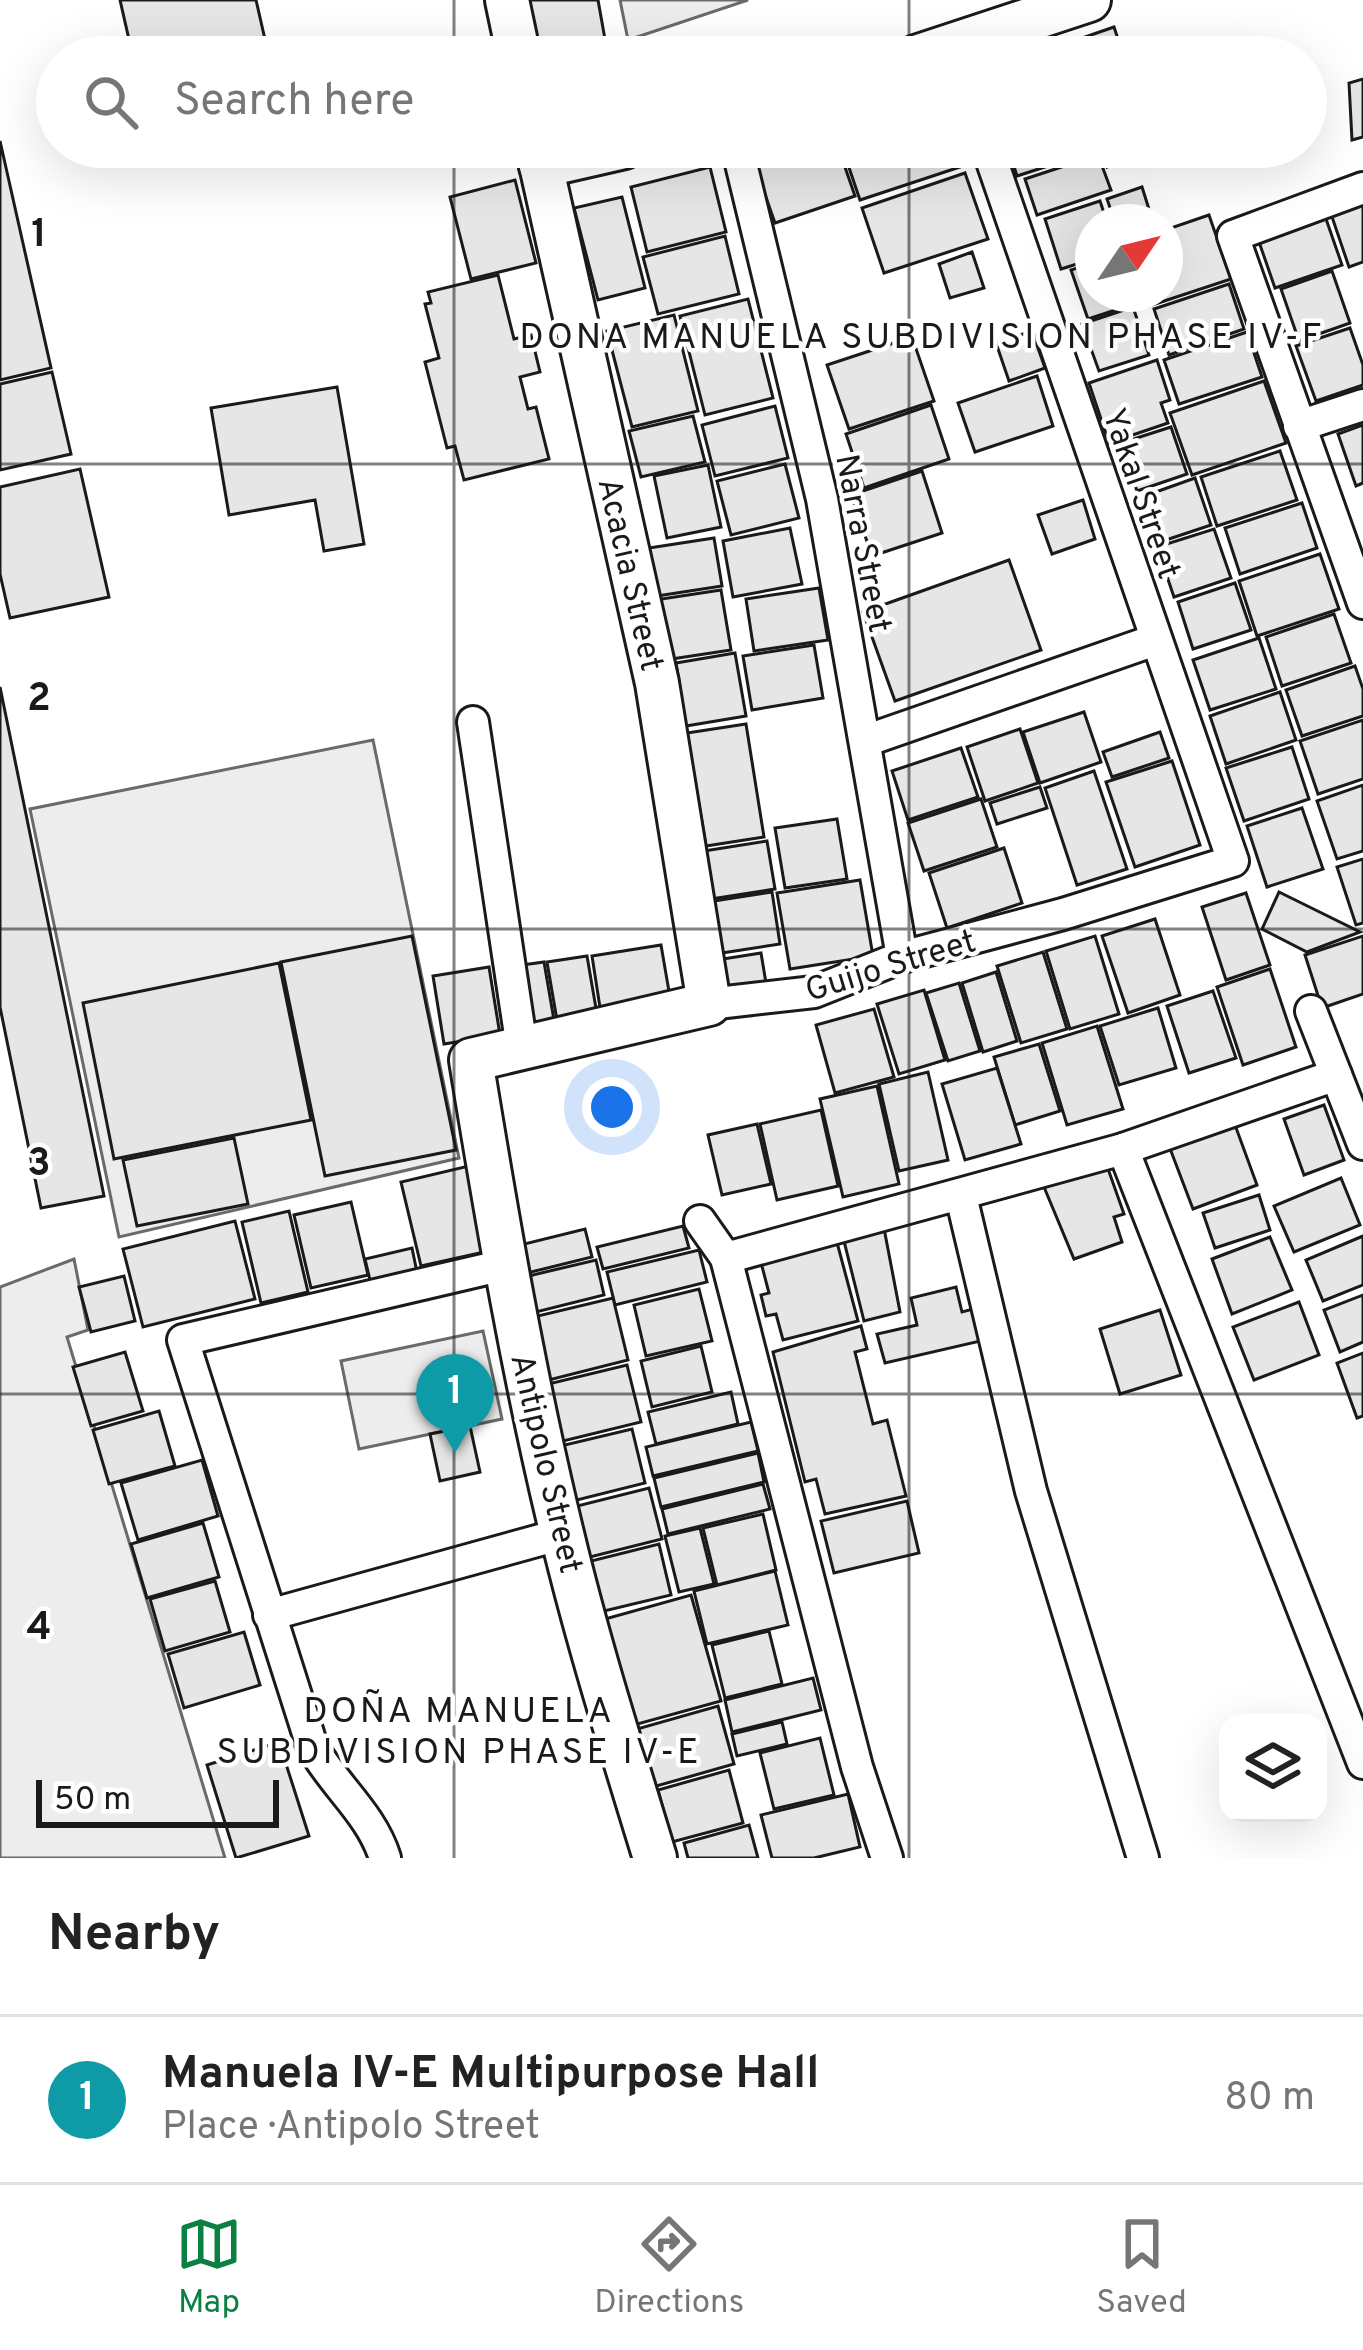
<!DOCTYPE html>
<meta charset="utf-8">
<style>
:root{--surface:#fff;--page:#f2f2f2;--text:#222;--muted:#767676;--line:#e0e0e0;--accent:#0b8043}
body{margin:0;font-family:Overpass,sans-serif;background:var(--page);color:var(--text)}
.controls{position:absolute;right:36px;bottom:36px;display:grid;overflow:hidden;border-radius:24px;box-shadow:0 12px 48px #0002}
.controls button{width:108px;height:108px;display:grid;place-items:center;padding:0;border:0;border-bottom:3px solid var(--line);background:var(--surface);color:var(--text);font:60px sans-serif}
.compass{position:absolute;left:1075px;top:204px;width:108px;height:108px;border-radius:50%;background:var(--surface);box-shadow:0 12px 48px #0002;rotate:55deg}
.scale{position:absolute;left:36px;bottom:30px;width:243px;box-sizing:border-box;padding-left:12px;border:6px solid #1a1a1a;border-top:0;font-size:33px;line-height:42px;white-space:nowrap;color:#1a1a1a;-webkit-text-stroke:9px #fff;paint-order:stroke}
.you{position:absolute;left:612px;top:1107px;width:42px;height:42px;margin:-30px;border:9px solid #fff;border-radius:50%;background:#1a73e8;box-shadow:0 0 0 18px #1a73e833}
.badge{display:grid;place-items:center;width:78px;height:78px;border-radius:50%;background:var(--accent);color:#fff;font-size:39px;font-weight:700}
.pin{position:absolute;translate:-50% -99px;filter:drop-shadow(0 3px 6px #0008)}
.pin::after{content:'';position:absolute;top:63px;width:42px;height:36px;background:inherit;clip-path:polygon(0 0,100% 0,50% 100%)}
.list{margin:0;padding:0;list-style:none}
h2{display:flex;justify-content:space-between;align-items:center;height:156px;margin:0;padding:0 48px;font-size:51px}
h2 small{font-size:39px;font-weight:400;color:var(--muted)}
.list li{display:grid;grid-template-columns:78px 1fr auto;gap:36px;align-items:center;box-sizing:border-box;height:168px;padding:0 48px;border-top:3px solid var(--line)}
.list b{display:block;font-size:45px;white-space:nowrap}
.list p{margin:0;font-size:39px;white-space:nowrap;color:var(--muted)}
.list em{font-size:39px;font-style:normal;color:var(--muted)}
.icon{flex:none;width:66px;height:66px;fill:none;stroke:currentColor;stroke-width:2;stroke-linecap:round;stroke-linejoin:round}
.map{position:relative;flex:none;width:1363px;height:1858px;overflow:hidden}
.search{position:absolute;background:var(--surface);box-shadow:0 12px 48px #0002;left:36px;right:36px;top:36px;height:132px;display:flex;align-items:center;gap:30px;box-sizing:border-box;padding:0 42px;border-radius:66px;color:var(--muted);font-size:45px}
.sheet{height:324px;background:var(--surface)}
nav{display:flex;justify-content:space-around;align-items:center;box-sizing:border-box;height:168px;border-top:3px solid var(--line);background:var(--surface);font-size:33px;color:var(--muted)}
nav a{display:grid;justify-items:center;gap:6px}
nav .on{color:var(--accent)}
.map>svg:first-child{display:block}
.built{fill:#ededed;stroke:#6a6a6a;stroke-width:3}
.building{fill:#e6e6e6;stroke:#1a1a1a;stroke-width:3}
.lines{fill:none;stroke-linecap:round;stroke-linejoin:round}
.street-casing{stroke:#1a1a1a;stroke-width:36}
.secondary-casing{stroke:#1a1a1a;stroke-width:48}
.street{stroke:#fff;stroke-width:30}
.secondary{stroke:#fff;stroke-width:42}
.grid{fill:none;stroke:#1a1a1a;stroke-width:3;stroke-opacity:0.55}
.labels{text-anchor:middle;stroke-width:9;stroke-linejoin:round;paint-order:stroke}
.street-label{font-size:33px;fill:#1a1a1a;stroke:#fff}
.neighbourhood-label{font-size:36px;letter-spacing:3px;fill:#1a1a1a;stroke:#fff}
.grid-label{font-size:39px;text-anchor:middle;font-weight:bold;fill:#1a1a1a;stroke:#fff;stroke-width:9;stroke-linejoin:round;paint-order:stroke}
</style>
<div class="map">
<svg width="1363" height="1858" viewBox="0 0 1363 1858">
<rect width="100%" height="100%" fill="#fff"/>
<!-- built -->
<g class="built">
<polygon points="620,0 748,0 628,40"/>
<polygon points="373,740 459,1158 119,1237 30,809"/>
<polygon points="74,1259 88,1330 67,1337 225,1858 0,1858 0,1287"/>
<polygon points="483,1331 502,1419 359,1449 341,1361"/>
</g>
<!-- building -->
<g class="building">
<polygon points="120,0 256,0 269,57 133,57"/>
<polygon points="527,0 598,0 608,56 537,57"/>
<polygon points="1114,27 1124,57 1070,57 1065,44"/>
<polygon points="1363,79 1363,137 1352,140 1349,83"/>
<polygon points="0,141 51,368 0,380"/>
<polygon points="756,147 838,147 855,196 775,223 749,149"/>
<polygon points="842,147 954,147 960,167 860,200"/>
<polygon points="1008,147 1089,147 1091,152 1017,176"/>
<polygon points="1100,147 1161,147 1162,148 1107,167"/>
<polygon points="1098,155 1111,190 1037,215 1025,179"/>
<polygon points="710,167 726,232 647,252 631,187"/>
<polygon points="965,173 988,239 884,273 862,208"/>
<polygon points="515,180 536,263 471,279 450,197"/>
<polygon points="1142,187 1153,222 1115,222 1107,199"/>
<polygon points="622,197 645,288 598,300 574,208"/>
<polygon points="1363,199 1363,262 1349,267 1330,211"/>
<polygon points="1100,201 1107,222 1093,222 1093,259 1061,269 1045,219"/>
<polygon points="1209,215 1231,279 1146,307 1142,294 1165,294 1165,230"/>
<polygon points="1325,216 1342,265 1275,288 1258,239"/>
<polygon points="725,236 739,294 658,314 643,257"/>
<polygon points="972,252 984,288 950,298 939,264"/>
<polygon points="1093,263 1093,294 1138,294 1140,302 1088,319 1071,270"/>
<polygon points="1332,271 1350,323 1299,341 1281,289"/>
<polygon points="498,275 514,339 531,335 540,372 520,377 528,409 536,407 549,459 464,480 455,446 447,448 425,362 439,358 425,304 431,303 428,292"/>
<polygon points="1229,284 1244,329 1169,355 1154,309"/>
<polygon points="748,299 773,398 705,415 680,316"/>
<polygon points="1133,307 1149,355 1099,371 1082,324"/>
<polygon points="674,315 698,411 632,427 607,331"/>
<polygon points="1350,328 1363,365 1363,385 1316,401 1296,346"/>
<polygon points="1032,331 1045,368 1009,381 996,343"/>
<polygon points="1247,332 1262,377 1179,404 1164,360"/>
<polygon points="912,337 934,401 849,429 827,365"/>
<polygon points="1157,360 1170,400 1161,403 1168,423 1109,443 1089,383"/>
<polygon points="52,372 71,454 0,470 0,384"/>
<polygon points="1037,376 1053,426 975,452 958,403"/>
<polygon points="1264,381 1286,443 1192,475 1170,413"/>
<polygon points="337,387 364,544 324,551 315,500 229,515 211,408"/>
<polygon points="931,405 949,459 864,488 846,434"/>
<polygon points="775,406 788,458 715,476 702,425"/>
<polygon points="693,416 705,462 641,477 629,431"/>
<polygon points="1363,425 1363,483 1356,486 1338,434"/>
<polygon points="1171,427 1187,474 1137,491 1121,443"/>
<polygon points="1280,451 1297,500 1217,526 1201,477"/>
<polygon points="785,464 799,518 731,535 717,481"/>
<polygon points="708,465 721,527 667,538 654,476"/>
<polygon points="80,469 109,597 10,618 0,574 0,487"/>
<polygon points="922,471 942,533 872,556 851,495"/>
<polygon points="1195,478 1211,525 1154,544 1139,498"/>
<polygon points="1083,500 1095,539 1052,554 1038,515"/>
<polygon points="1302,503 1317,548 1240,574 1225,528"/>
<polygon points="790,528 802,584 733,597 723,541"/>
<polygon points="1214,529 1231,578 1174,597 1157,547"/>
<polygon points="714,538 722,586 657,596 649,548"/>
<polygon points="1320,554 1339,609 1257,636 1239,581"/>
<polygon points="1009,560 1041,650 895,701 863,612"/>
<polygon points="1235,583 1251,630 1193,649 1178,602"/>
<polygon points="819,588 828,640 754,651 746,599"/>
<polygon points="721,590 731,650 665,660 655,600"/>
<polygon points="1334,614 1351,663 1282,686 1266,637"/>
<polygon points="1259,638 1276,689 1210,710 1193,660"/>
<polygon points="814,645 823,698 752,710 743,656"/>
<polygon points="735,653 746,716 686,726 676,663"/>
<polygon points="1355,666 1363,689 1363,716 1302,736 1286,690"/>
<polygon points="0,687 104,1196 41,1208 0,1007"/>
<polygon points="1280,692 1296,740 1226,764 1210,716"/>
<polygon points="1084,712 1101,762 1040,783 1023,732"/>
<polygon points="1363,720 1363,779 1318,794 1300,741"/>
<polygon points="746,724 764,837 706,846 687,733"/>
<polygon points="1020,729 1038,783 985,801 967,747"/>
<polygon points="1160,732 1169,758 1112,777 1103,752"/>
<polygon points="1292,747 1309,799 1244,821 1226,768"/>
<polygon points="961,748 978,797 908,820 892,771"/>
<polygon points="1172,761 1200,845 1135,867 1106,782"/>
<polygon points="1094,771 1127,869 1077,885 1045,788"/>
<polygon points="1363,785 1363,851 1337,859 1317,801"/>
<polygon points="1040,787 1047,808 997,824 990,803"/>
<polygon points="981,799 997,847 924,871 908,823"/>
<polygon points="1302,808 1323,869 1267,887 1247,826"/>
<polygon points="837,819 847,879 785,888 775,828"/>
<polygon points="767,841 775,889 711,899 704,851"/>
<polygon points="1004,848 1022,903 947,928 929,873"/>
<polygon points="1363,859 1363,923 1356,925 1337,867"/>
<polygon points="860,880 873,956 790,969 777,893"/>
<polygon points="772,892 780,944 722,953 714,901"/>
<polygon points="1279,892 1360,932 1307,952 1262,929"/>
<polygon points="1246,893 1270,965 1226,980 1202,907"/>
<polygon points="1155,919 1180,995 1128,1013 1102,936"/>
<polygon points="412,936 456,1150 325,1176 281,962"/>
<polygon points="1095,936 1119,1014 1070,1029 1046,951"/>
<polygon points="1363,936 1363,994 1322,1008 1305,955"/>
<polygon points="661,945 671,1003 601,1014 592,956"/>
<polygon points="1043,952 1067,1029 1021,1043 997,966"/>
<polygon points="761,953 766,983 728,989 723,959"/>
<polygon points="587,956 598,1020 558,1026 547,962"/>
<polygon points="544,962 555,1026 526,1030 515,966"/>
<polygon points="279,963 311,1120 114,1159 83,1003"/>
<polygon points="489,967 500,1035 444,1044 433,976"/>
<polygon points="1270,969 1296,1047 1243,1065 1217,987"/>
<polygon points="996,972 1017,1041 983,1052 962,983"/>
<polygon points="959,983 980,1051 948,1061 926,993"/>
<polygon points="924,990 945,1060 899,1074 877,1004"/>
<polygon points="1213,991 1236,1058 1189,1073 1167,1006"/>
<polygon points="1158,1008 1176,1068 1119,1085 1100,1026"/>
<polygon points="874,1009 894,1077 835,1093 816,1025"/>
<polygon points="1097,1026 1123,1109 1067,1125 1042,1043"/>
<polygon points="1039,1044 1060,1111 1015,1125 994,1057"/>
<polygon points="997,1068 1021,1144 965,1160 942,1084"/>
<polygon points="928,1072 948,1160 899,1171 879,1084"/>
<polygon points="877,1086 899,1184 843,1197 820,1099"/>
<polygon points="1324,1105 1344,1160 1304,1175 1284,1119"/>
<polygon points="821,1110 838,1186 777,1200 760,1124"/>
<polygon points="1231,1114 1257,1185 1193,1209 1166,1138"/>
<polygon points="757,1124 771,1184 722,1195 708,1135"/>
<polygon points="234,1138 248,1204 137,1226 123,1160"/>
<polygon points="473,1165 493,1250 421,1266 401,1182"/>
<polygon points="1107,1166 1124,1214 1114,1217 1122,1242 1074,1259 1044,1187"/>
<polygon points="1341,1178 1360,1225 1294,1252 1274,1206"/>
<polygon points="1259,1195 1270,1230 1215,1248 1203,1213"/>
<polygon points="351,1202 368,1275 311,1288 294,1215"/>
<polygon points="289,1211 308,1292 261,1303 242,1222"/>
<polygon points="235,1221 255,1299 143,1327 123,1249"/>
<polygon points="883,1223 900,1312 864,1321 842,1233"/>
<polygon points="683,1226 689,1248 603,1269 597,1247"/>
<polygon points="585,1229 592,1257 523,1274 516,1246"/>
<polygon points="835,1235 858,1321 783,1340 776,1314 766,1316 761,1295 769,1293 759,1255"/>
<polygon points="1363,1236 1363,1285 1323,1301 1306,1260"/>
<polygon points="1270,1237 1292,1290 1232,1314 1212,1259"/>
<polygon points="412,1248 419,1282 373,1293 365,1259"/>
<polygon points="699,1250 707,1282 615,1305 607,1272"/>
<polygon points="596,1260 604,1295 528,1314 520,1278"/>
<polygon points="124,1276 135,1321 91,1332 79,1287"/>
<polygon points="956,1287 962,1312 977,1308 985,1340 885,1363 877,1334 917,1325 911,1298"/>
<polygon points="699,1289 712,1341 646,1356 634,1305"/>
<polygon points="1363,1295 1363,1342 1340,1352 1324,1310"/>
<polygon points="613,1298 628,1360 541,1382 525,1319"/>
<polygon points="1299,1302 1319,1355 1254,1380 1233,1327"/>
<polygon points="1160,1310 1181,1375 1120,1394 1100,1329"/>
<polygon points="861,1326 867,1349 855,1352 873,1424 887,1420 906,1496 825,1514 816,1479 805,1482 773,1352"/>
<polygon points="701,1346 712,1392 652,1407 641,1361"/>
<polygon points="125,1352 143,1411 91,1426 73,1367"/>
<polygon points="1363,1353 1363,1416 1357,1418 1337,1363"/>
<polygon points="627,1365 641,1422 559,1442 544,1385"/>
<polygon points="731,1392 738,1424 656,1444 648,1412"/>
<polygon points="159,1411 175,1466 109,1484 93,1430"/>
<polygon points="751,1422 758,1451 653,1476 646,1447"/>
<polygon points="470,1426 480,1472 440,1481 430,1434"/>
<polygon points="632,1429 645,1483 565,1503 552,1448"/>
<polygon points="758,1453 764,1482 661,1507 654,1478"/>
<polygon points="202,1460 218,1516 138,1540 121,1483"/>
<polygon points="763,1484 770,1509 668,1534 662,1509"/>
<polygon points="649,1488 662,1539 590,1557 577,1506"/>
<polygon points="907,1501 919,1553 834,1573 821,1521"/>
<polygon points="763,1514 776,1570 717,1585 703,1528"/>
<polygon points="203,1523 219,1577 147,1598 131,1544"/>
<polygon points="700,1528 714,1584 679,1592 665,1536"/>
<polygon points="659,1544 671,1595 600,1612 587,1562"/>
<polygon points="775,1571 788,1625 707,1644 694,1591"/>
<polygon points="215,1581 230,1632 165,1651 150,1599"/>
<polygon points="691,1595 721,1701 634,1725 605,1619"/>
<polygon points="769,1631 782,1684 725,1698 712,1645"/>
<polygon points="244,1632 260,1685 184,1708 168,1654"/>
<polygon points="813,1678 821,1710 732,1732 725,1700"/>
<polygon points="718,1706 734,1764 653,1787 637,1729"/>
<polygon points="782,1722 787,1744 737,1756 732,1734"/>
<polygon points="820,1738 834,1795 774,1809 760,1753"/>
<polygon points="279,1742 309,1836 236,1858 207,1765"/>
<polygon points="729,1770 743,1823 672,1842 658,1790"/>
<polygon points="848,1794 860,1847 814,1858 772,1858 761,1815"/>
<polygon points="749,1825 758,1858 688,1858 684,1843"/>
</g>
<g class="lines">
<!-- street casing -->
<g class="street-casing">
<g id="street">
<polyline points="737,147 822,499 902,957"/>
<polyline points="1363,188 1233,236 1363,603"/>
<polyline points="1299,426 1363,405"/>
<polyline points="473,722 522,1048"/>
<polyline points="865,741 1155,640"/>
<polyline points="709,1004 814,992 902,957 1063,914 1233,861 987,147"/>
<polyline points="1311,1011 1363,1144"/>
<polyline points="1123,1149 1363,1763"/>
<polyline points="961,1196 1031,1491 1143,1858"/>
<polyline points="700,1221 726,1258 857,1767 887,1858"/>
<polyline points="726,1258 1123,1149 1336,1075"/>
<polyline points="269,1615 562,1534"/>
<path d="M385,1858C371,1813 334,1786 312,1746L183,1340L504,1265"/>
</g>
</g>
<!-- secondary casing -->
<g class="secondary-casing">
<g id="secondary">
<polyline points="507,0 519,57"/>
<polyline points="916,57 1089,0"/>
<path d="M537,147L657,683L709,1004L471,1060C497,1219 524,1378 562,1534C588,1643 622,1750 655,1858"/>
<polyline points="541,166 624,147"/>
</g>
</g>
<!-- street -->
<use href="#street" class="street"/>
<!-- secondary -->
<use href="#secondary" class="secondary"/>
</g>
<!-- grid -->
<path class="grid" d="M454,0V57M909,0V57M454,147V1858M909,147V1858M0,464H1363M0,929H1363M0,1394H1363"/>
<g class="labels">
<!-- street labels -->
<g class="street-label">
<text transform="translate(1143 493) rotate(71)" y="12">Yakal Street</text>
<text transform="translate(865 543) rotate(79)" y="12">Narra Street</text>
<text transform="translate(632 574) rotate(77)" y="12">Acacia Street</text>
<text transform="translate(890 964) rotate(-17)" y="12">Guijo Street</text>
<text transform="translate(548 1463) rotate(77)" y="12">Antipolo Street</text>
</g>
<!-- neighbourhood labels -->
<g class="neighbourhood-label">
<text x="922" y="348">DONA MANUELA SUBDIVISION PHASE IV-F</text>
<text x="459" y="1722">DOÑA MANUELA<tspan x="459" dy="41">SUBDIVISION PHASE IV-E</tspan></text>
</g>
</g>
<g class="grid-label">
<text x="39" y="246">1</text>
<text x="39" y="710">2</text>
<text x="39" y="1175">3</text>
<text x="39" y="1639">4</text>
</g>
</svg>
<div class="controls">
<button><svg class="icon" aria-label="layers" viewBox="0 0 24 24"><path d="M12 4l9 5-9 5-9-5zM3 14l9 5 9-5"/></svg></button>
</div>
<svg class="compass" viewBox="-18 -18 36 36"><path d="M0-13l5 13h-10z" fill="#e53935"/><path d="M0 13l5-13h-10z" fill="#767676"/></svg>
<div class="scale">50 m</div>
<div class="you"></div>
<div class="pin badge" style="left:455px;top:1453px;background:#0f9aa8">1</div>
<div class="search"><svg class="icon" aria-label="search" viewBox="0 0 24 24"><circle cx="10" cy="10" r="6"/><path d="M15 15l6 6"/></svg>Search here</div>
</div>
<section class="sheet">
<h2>Nearby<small></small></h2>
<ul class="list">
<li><span class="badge" style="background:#0f9aa8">1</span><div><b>Manuela IV-E Multipurpose Hall</b><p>Place · Antipolo Street</p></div><em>80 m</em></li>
</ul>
</section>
<nav>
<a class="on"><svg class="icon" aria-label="map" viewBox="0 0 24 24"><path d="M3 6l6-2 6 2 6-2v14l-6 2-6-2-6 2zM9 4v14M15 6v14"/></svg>Map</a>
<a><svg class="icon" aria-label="directions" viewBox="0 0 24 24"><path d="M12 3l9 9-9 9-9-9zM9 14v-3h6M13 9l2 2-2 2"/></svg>Directions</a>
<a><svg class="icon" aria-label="saved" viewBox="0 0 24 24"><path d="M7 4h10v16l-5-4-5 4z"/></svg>Saved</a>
</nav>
